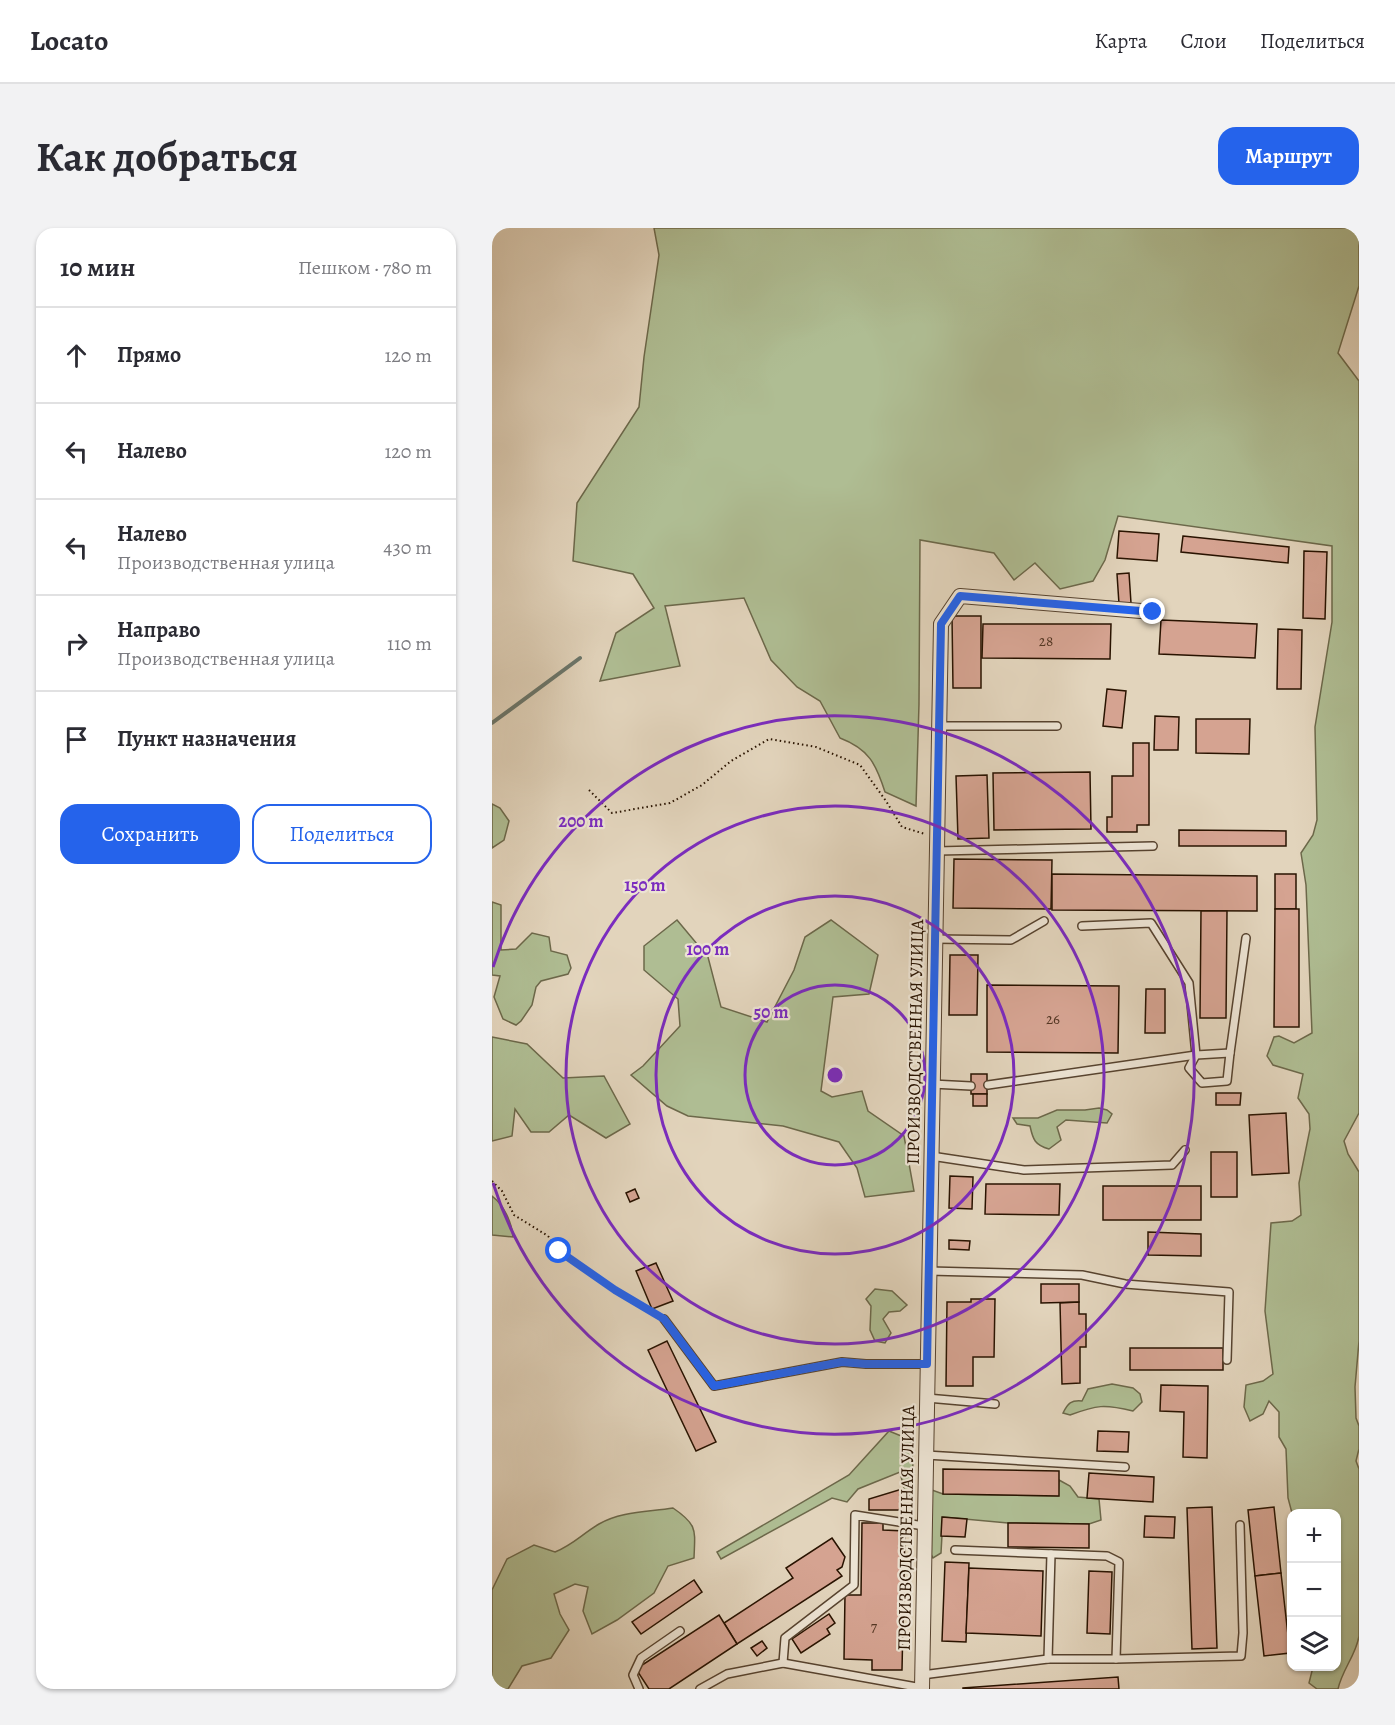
<!DOCTYPE html>
<html lang="ru">
<meta charset="utf-8">
<style>
:root{--surface:#fff;--page:#f2f2f3;--text:#2b2b33;--muted:#7c7c81;--line:#e1e1e2;--accent:#2563eb}
body{margin:0;font-family:Alegreya,serif;background:var(--page);color:var(--text)}
.controls{position:absolute;right:18px;bottom:18px;display:grid;overflow:hidden;border-radius:12px;box-shadow:0 2px 4px #0004}
.controls button{width:54px;height:54px;display:grid;place-items:center;padding:0;border:0;border-bottom:2px solid var(--line);background:var(--surface);color:var(--text);font:30px sans-serif}
.stop{position:absolute;width:18px;height:18px;margin:-14px;border:4px solid #2563eb;border-radius:50%;background:#fff}
.stop.end{background:#2563eb;border-color:#fff;box-shadow:0 2px 6px #0008}
.list{margin:0;padding:0;list-style:none}
h2{display:flex;justify-content:space-between;align-items:center;height:78px;margin:0;padding:0 24px;font-size:26px}
h2 small{font-size:20px;font-weight:400;color:var(--muted)}
.list li{display:grid;grid-template-columns:39px 1fr auto;gap:18px;align-items:center;box-sizing:border-box;height:96px;padding:0 24px;border-top:2px solid var(--line)}
.list b{display:block;font-size:22px;white-space:nowrap}
.list p{margin:0;font-size:20px;white-space:nowrap;color:var(--muted)}
.list em{font-size:20px;font-style:normal;color:var(--muted)}
.actions{display:flex;gap:12px;padding:18px 24px}
.actions a{flex:1;padding:14px 0;border:2px solid var(--accent);border-radius:18px;text-align:center;font-size:21px;color:var(--accent)}
.actions .main{background:var(--accent);color:#fff}
.icon{flex:none;width:33px;height:33px;fill:none;stroke:currentColor;stroke-width:2;stroke-linecap:round;stroke-linejoin:round}
.map{position:relative;flex:none;width:867px;height:1461px;overflow:hidden;border-radius:18px}
header{display:flex;align-items:center;gap:36px;box-sizing:border-box;height:84px;padding:0 30px;background:var(--surface);border-bottom:2px solid var(--line)}
header strong{font-size:28px}
nav{display:flex;gap:33px;margin-inline-start:auto;font-size:21px}
.intro{display:flex;align-items:center;justify-content:space-between;box-sizing:border-box;height:144px;padding:0 36px}
h1{margin:0;font-size:42px}
.button{padding:15px 27px;border-radius:18px;background:var(--accent);color:#fff;font-size:21px;font-weight:700}
main{display:flex;gap:36px;padding:0 36px}
aside{flex:1;background:var(--surface);border-radius:18px;box-shadow:0 2px 4px #0004}
.map>svg:first-child{display:block}
.green{fill:#afbd93;stroke:#6c684a;stroke-width:1.5}
.lines{fill:none;stroke-linecap:round;stroke-linejoin:round}
.stream{stroke:#6a766b;stroke-width:4}
.building{fill:#d5a391;stroke:#291300;stroke-width:1.5}
.lane-casing{stroke:#57432f;stroke-width:10}
.street-casing{stroke:#57432f;stroke-width:16}
.path{stroke:#291300;stroke-width:2;stroke-dasharray:1.5 3;stroke-linecap:butt}
.lane{stroke:#ece3d3;stroke-width:7}
.street{stroke:#ece3d3;stroke-width:14}
.route{stroke:#2563eb;stroke-width:8}
.ring{fill:none;stroke:#7b2cbf;stroke-width:3}
.labels{text-anchor:middle;stroke-width:4.5;stroke-linejoin:round;paint-order:stroke}
.number-label{font-size:15px;fill:#543724}
.street-label{font-size:18px;fill:#291300;stroke:#ece3d3}
.centre{fill:#7b2cbf;stroke:#ece3d3;stroke-width:3}
.ring-label{font-size:18px;text-anchor:middle;font-weight:bold;fill:#7b2cbf;stroke:#ece3d3;stroke-width:4.5;stroke-linejoin:round;paint-order:stroke}
</style>
<header>
<strong>Locato</strong>
<nav><a>Карта</a><a>Слои</a><a>Поделиться</a></nav>
</header>
<div class="intro"><h1>Как добраться</h1><a class="button">Маршрут</a></div>
<main>
<aside>
<h2>10 мин<small>Пешком · 780 m</small></h2>
<ul class="list">
<li><svg class="icon" aria-label="ahead" viewBox="0 0 24 24"><path d="M12 20V5M6 11l6-6 6 6"/></svg><div><b>Прямо</b></div><em>120 m</em></li>
<li><svg class="icon" aria-label="left" viewBox="0 0 24 24"><path d="M17 20v-9H6M10 6l-5 5 5 5"/></svg><div><b>Налево</b></div><em>120 m</em></li>
<li><svg class="icon" aria-label="left" viewBox="0 0 24 24"><path d="M17 20v-9H6M10 6l-5 5 5 5"/></svg><div><b>Налево</b><p>Производственная улица</p></div><em>430 m</em></li>
<li><svg class="icon" aria-label="right" viewBox="0 0 24 24"><path d="M7 20v-9h11M14 6l5 5-5 5"/></svg><div><b>Направо</b><p>Производственная улица</p></div><em>110 m</em></li>
<li><svg class="icon" aria-label="arrive" viewBox="0 0 24 24"><path d="M6 21V4h12l-3 4 3 4H6"/></svg><div><b>Пункт назначения</b></div></li>
</ul>
<div class="actions"><a class="main">Сохранить</a><a>Поделиться</a></div>
</aside>
<div class="map">
<svg width="867" height="1461" viewBox="0 0 867 1461">
<rect width="100%" height="100%" fill="#e2d4bc"/>
<filter id="stains"><feTurbulence type="fractalNoise" baseFrequency=".00333" numOctaves="4"/><feColorMatrix values="0 0 0 0 .2 0 0 0 0 .09 0 0 0 0 .02 0 0 0 .5 -.17"/></filter>
<radialGradient id="worn" r=".72"><stop offset=".6" stop-color="#630" stop-opacity="0"/><stop offset="1" stop-color="#630" stop-opacity=".3"/></radialGradient>
<!-- green -->
<g class="green">
<path d="M162,0H867V58L846,125L867,153V885L852,913L856,926L867,944V1113L863,1159L864,1190L867,1198V1221L864,1233L867,1241V1408C864,1427 850,1442 846,1461H825L817,1455L821,1439L844,1438V1286L800,1285L796,1270L794,1221L787,1209V1184L777,1173L771,1186L758,1193L752,1179L754,1157L771,1153L781,1146L773,1083L779,995L800,993L809,987L807,955L818,901L817,886L806,870L811,846L781,837L775,828L782,809L787,808L802,815L820,805L814,657L809,625L821,607L825,592L823,499L840,394V318L626,288L613,332L601,353L568,361L543,335L522,352L502,325L428,312L427,476L424,578L393,564C384,536 377,521 348,510L328,473L305,459L279,432L252,370L173,378L188,438L108,453L124,405L162,380L141,346L81,333L85,275L147,179L152,129L167,27Z"/>
<polygon points="0,576 8,580 17,593 12,612 0,620"/>
<polygon points="0,674 9,677 9,722 24,721 40,705 57,709 59,723 75,727 79,740 76,746 49,753 44,759 40,777 29,793 24,797 11,791 2,769 8,748 0,747"/>
<polygon points="185,692 216,729 229,779 275,794 302,742 313,709 339,692 386,727 377,766 341,769 329,863 340,869 370,863 376,883 412,908 422,963 373,969 365,940 347,914 291,898 196,888 175,878 139,847 151,838 188,798 186,771 152,742 152,718"/>
<polygon points="0,809 35,816 71,850 112,848 138,896 114,910 77,887 57,904 39,904 23,881 20,908 0,913"/>
<path d="M607,880L615,882L620,886L615,895L574,892L565,899L569,912L557,921C543,917 541,912 538,898L525,896L521,890H546L565,882H593Z"/>
<path d="M0,968C12,977 20,995 21,1009L0,1007Z"/>
<polygon points="383,1061 400,1063 415,1077 408,1083 397,1084 391,1091 399,1105 393,1115 383,1113 378,1102 379,1078 374,1071"/>
<path d="M620,1156L641,1160L648,1166L650,1174L641,1183C612,1176 605,1177 578,1187L571,1185C576,1175 579,1172 590,1173L596,1161Z"/>
<polygon points="397,1203 419,1212 422,1254 419,1268 413,1265 408,1244 366,1261 355,1274 340,1270 229,1331 225,1324 357,1247"/>
<polygon points="567,1252 578,1258 586,1269 607,1271 609,1292 597,1296 516,1295 451,1289 449,1325 441,1330 436,1320 440,1262 451,1266 566,1268"/>
<path d="M181,1280C206,1297 203,1302 202,1330L176,1338L162,1365L125,1392L100,1406L91,1383L96,1359L83,1356L62,1366L68,1386L77,1402L59,1430L30,1438L16,1461H0V1362L15,1331L42,1317L63,1324C82,1316 90,1306 107,1296C129,1283 157,1284 181,1280Z"/>
</g>
<g class="lines">
<!-- stream -->
<polyline class="stream" points="0,495 88,430"/>
</g>
<!-- building -->
<g class="building">
<polygon points="627,303 667,306 665,333 625,330"/>
<polygon points="691,308 797,319 796,335 689,324"/>
<polygon points="812,323 835,324 833,391 811,390"/>
<polygon points="637,345 639,375 627,376 625,346"/>
<polygon points="460,388 489,388 489,460 461,460"/>
<polygon points="669,392 765,396 763,430 667,426"/>
<polygon points="491,396 619,396 618,431 490,430"/>
<polygon points="786,401 810,402 809,461 785,461"/>
<polygon points="615,461 634,463 630,500 611,498"/>
<polygon points="663,488 687,489 686,522 662,522"/>
<polygon points="704,491 758,491 757,526 704,525"/>
<polygon points="641,515 657,515 657,597 645,597 645,604 615,604 615,589 620,589 620,548 641,548"/>
<polygon points="598,544 599,601 502,602 501,545"/>
<polygon points="495,547 497,610 466,611 464,548"/>
<polygon points="687,602 794,603 794,618 687,618"/>
<polygon points="462,631 560,632 559,681 461,680"/>
<polygon points="560,646 765,648 765,683 560,682"/>
<rect x="783" y="646" width="21" height="35"/>
<polygon points="783,681 807,681 807,799 782,799"/>
<polygon points="709,683 735,683 734,790 708,790"/>
<polygon points="458,727 486,727 485,787 457,787"/>
<polygon points="495,757 627,758 626,825 495,824"/>
<polygon points="654,761 673,761 673,805 653,805"/>
<rect x="479" y="846" width="16" height="20"/>
<polygon points="724,865 749,865 748,877 724,877"/>
<rect x="481" y="866" width="14" height="12"/>
<polygon points="794,885 797,945 760,947 757,887"/>
<rect x="719" y="924" width="26" height="45"/>
<polygon points="458,948 481,949 480,981 457,980"/>
<polygon points="494,956 568,956 567,987 493,986"/>
<rect x="611" y="958" width="98" height="34"/>
<polygon points="143,961 147,970 138,974 134,965"/>
<polygon points="656,1004 709,1006 709,1028 656,1027"/>
<polygon points="457,1012 478,1013 477,1022 457,1021"/>
<polygon points="164,1035 181,1073 160,1081 144,1043"/>
<polygon points="549,1056 587,1056 587,1074 549,1075"/>
<polygon points="479,1071 503,1071 502,1129 481,1129 481,1158 454,1158 455,1074 479,1074"/>
<polygon points="587,1074 587,1086 594,1086 594,1119 588,1119 588,1155 570,1156 568,1075"/>
<polygon points="175,1113 224,1214 204,1223 156,1122"/>
<rect x="638" y="1120" width="93" height="22"/>
<polygon points="669,1157 716,1158 715,1230 691,1229 692,1184 668,1183"/>
<polygon points="606,1203 637,1204 636,1224 605,1223"/>
<polygon points="451,1241 567,1243 567,1268 451,1266"/>
<polygon points="597,1245 662,1249 661,1274 595,1270"/>
<polygon points="410,1261 410,1282 377,1282 377,1271"/>
<polygon points="720,1279 725,1420 700,1421 695,1280"/>
<polygon points="782,1279 789,1345 763,1348 756,1282"/>
<polygon points="653,1288 683,1289 682,1310 652,1309"/>
<polygon points="450,1289 475,1291 473,1309 449,1308"/>
<polygon points="370,1295 391,1295 391,1302 413,1303 410,1442 380,1442 380,1432 352,1431 353,1367 369,1367"/>
<polygon points="516,1295 597,1296 597,1320 516,1319"/>
<polygon points="340,1310 353,1329 350,1339 345,1342 350,1348 245,1416 232,1395 301,1350 294,1340"/>
<polygon points="453,1334 477,1335 474,1414 450,1413"/>
<polygon points="477,1340 551,1343 549,1408 474,1405"/>
<polygon points="597,1343 620,1344 618,1406 595,1405"/>
<polygon points="789,1345 798,1425 772,1428 763,1348"/>
<polygon points="202,1352 210,1364 149,1406 140,1394"/>
<polygon points="337,1386 343,1395 335,1401 338,1406 309,1425 300,1411"/>
<polygon points="227,1387 245,1416 177,1461 157,1461 144,1441"/>
<polygon points="270,1413 275,1420 265,1428 259,1420"/>
<polygon points="626,1449 627,1461 471,1461 471,1460"/>
</g>
<g class="lines">
<!-- lane casing -->
<g class="lane-casing">
<g id="lane">
<polyline points="447,498 565,498"/>
<polyline points="445,623 661,618"/>
<polyline points="590,698 659,695 697,755 704,827 697,840 710,855 735,853 738,825"/>
<polyline points="443,711 519,712 552,693"/>
<polyline points="440,856 479,858"/>
<polyline points="496,857 704,827 738,825 754,710"/>
<polyline points="439,928 532,942 680,937 693,922"/>
<polyline points="437,1043 590,1047 633,1056 737,1064 735,1132"/>
<polyline points="172,1091 222,1158 350,1134 374,1136 435,1136"/>
<polyline points="435,1170 503,1176"/>
<polyline points="434,1227 633,1239"/>
<polyline points="556,1431 559,1326"/>
<polyline points="624,1431 749,1428 751,1405 748,1297"/>
<polyline points="291,1435 293,1410 362,1357 363,1287 432,1298"/>
<polyline points="430,1447 556,1431 624,1431 627,1334 615,1328 463,1322"/>
<polyline points="147,1461 141,1447 149,1430 188,1403"/>
<polyline points="208,1461 235,1446 291,1435 430,1460"/>
</g>
</g>
<!-- street casing -->
<g class="street-casing">
<polyline id="street" points="430,1461 449,396 468,368 661,384"/>
</g>
<!-- path -->
<g class="path">
<polyline points="97,562 120,585 178,575 210,557 239,533 277,511 324,519 368,537 394,573 410,599 433,606"/>
<polyline points="0,953 10,963 22,987 56,1008 67,1023 123,1062 165,1087"/>
</g>
<!-- lane -->
<use href="#lane" class="lane"/>
<!-- street -->
<use href="#street" class="street"/>
</g>
<g class="lines">
<!-- route -->
<polyline class="route" points="67,1023 123,1062 172,1091 222,1158 350,1134 374,1136 435,1136 449,396 468,368 661,384"/>
</g>
<!-- distance rings -->
<g class="ring">
<circle cx="343" cy="847" r="90"/>
<circle cx="343" cy="847" r="179"/>
<circle cx="343" cy="847" r="269"/>
<path d="M1 739A359 359 0 1 1 1 955"/>
</g>
<g class="labels">
<!-- number labels -->
<g class="number-label">
<text x="554" y="418">28</text>
<text x="561" y="796">26</text>
<text x="382" y="1404">7</text>
</g>
<!-- street labels -->
<g class="street-label">
<text transform="translate(423 814) rotate(-89)" y="6">ПРОИЗВОДСТВЕННАЯ УЛИЦА</text>
<text transform="translate(414 1300) rotate(-89)" y="6">ПРОИЗВОДСТВЕННАЯ УЛИЦА</text>
</g>
</g>
<circle cx="343" cy="847" r="9" class="centre"/>
<g class="ring-label">
<text x="89" y="599">200 m</text>
<text x="153" y="663">150 m</text>
<text x="216" y="727">100 m</text>
<text x="279" y="790">50 m</text>
</g>
<rect width="100%" height="100%" filter="url(#stains)"/>
<rect width="100%" height="100%" fill="url(#worn)"/>
</svg>
<div class="controls">
<button>+</button>
<button>−</button>
<button><svg class="icon" aria-label="layers" viewBox="0 0 24 24"><path d="M12 4l9 5-9 5-9-5zM3 14l9 5 9-5"/></svg></button>
</div>
<div class="stop" style="left:67px;top:1023px"></div>
<div class="stop end" style="left:661px;top:384px"></div>
</div>
</main>
